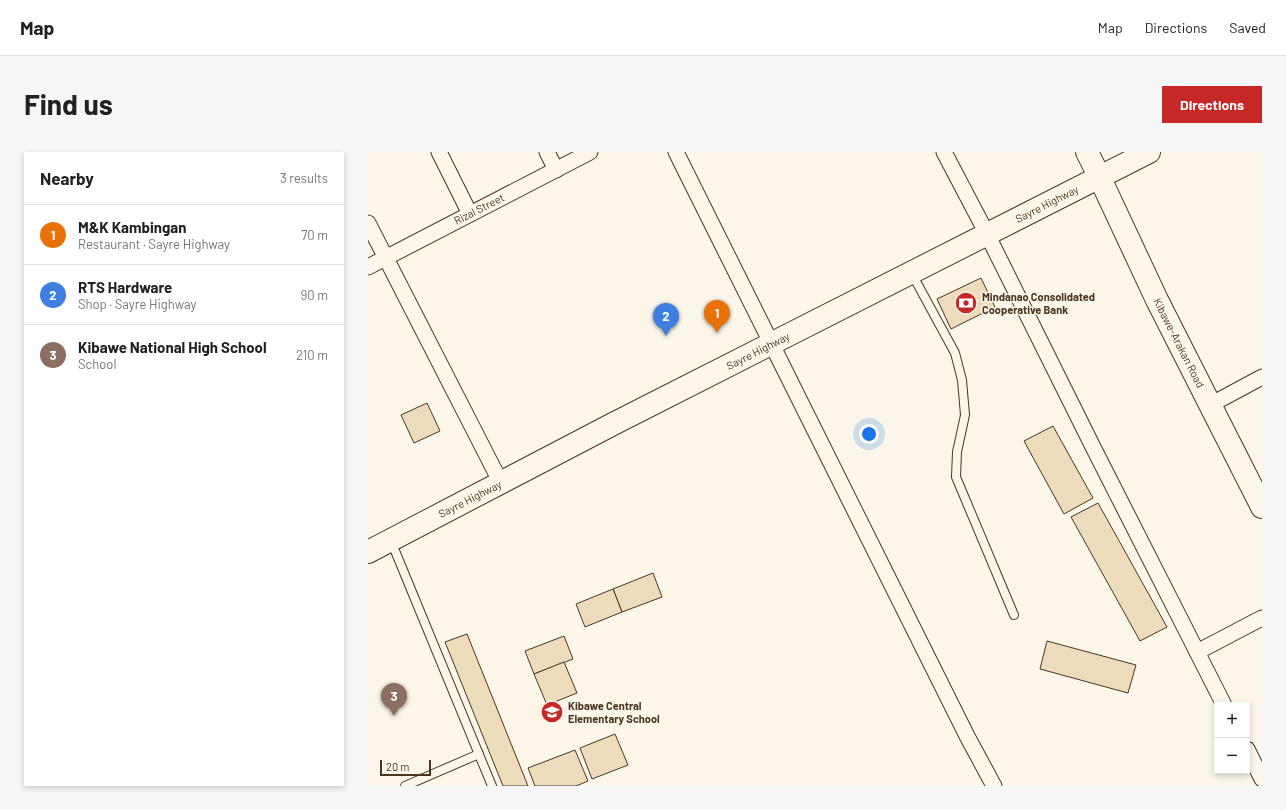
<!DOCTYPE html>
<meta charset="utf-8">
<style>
:root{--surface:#fff;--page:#f6f6f6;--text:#202124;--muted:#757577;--line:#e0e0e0;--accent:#c62828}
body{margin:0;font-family:Barlow,sans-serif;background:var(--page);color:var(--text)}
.controls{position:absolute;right:12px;bottom:12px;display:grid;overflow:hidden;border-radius:0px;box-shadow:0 2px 6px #0003}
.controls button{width:36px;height:36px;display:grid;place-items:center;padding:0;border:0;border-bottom:1px solid var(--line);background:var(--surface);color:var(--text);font:20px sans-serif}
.scale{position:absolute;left:12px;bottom:10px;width:51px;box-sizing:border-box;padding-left:4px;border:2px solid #4a3520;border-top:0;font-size:11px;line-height:14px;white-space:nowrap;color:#4a3520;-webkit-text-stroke:3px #fbf6e9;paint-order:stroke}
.you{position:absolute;left:501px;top:282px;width:14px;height:14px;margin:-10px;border:3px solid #fff;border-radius:50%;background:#1a73e8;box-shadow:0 0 0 6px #1a73e833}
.badge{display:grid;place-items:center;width:26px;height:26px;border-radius:50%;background:var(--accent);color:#fff;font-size:13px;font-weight:700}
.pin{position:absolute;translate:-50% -33px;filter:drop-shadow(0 1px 2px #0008)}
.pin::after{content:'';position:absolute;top:21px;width:14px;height:12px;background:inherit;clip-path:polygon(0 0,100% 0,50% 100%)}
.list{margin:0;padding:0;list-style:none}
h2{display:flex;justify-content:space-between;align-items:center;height:52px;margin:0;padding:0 16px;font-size:17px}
h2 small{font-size:13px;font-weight:400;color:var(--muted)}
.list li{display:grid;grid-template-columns:26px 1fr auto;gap:12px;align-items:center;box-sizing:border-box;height:60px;padding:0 16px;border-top:1px solid var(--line)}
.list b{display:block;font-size:15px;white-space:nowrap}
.list p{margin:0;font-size:13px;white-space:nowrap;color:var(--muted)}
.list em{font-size:13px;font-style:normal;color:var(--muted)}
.map{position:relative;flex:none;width:894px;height:634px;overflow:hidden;border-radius:0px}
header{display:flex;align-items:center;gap:24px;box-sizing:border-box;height:56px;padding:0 20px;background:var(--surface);border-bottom:1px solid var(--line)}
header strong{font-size:19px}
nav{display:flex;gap:22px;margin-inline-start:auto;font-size:14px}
.intro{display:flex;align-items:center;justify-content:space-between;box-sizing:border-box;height:96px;padding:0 24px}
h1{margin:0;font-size:28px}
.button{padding:10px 18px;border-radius:0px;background:var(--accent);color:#fff;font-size:14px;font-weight:700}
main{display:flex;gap:24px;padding:0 24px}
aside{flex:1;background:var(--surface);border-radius:0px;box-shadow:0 2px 6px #0003}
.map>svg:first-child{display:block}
.building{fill:#ecdcbc;stroke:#4a3520}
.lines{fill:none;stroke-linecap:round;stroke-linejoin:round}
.lane-casing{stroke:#4a3520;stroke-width:10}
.street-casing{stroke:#4a3520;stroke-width:17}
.secondary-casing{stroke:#4a3520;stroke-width:24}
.primary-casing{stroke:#4a3520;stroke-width:24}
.highway-casing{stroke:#4a3520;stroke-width:24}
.lane{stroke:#fbf6e9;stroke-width:8}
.street{stroke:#fbf6e9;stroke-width:15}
.secondary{stroke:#fbf6e9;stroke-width:22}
.primary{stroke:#fbf6e9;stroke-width:22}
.highway{stroke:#fbf6e9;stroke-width:22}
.labels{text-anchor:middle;stroke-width:3;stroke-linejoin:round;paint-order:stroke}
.street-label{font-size:11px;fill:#4a3520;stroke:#fbf6e9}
.poi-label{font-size:11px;font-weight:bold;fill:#4a3520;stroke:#fbf6e9;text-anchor:start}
</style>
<header>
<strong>Map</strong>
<nav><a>Map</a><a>Directions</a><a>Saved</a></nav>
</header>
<div class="intro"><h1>Find us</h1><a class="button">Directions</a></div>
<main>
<aside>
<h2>Nearby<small>3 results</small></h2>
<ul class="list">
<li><span class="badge" style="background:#e8710a">1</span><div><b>M&amp;K Kambingan</b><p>Restaurant · Sayre Highway</p></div><em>70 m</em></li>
<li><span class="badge" style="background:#3f7fe0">2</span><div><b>RTS Hardware</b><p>Shop · Sayre Highway</p></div><em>90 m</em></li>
<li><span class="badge" style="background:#8d6e63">3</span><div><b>Kibawe National High School</b><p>School</p></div><em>210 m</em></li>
</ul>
</aside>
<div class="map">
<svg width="894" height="634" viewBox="0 0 894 634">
<rect width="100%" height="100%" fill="#fbf6e9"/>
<!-- building -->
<g class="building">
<polygon points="613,126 627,155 583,177 569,147"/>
<polygon points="59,251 72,279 46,291 33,263"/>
<polygon points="685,274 725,346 696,362 656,289"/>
<polygon points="730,351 799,475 772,489 703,365"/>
<polygon points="285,421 294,445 254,460 245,437"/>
<polygon points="245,437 254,460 217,475 208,452"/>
<polygon points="99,482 160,634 135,634 77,490"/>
<polygon points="196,484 205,507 166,522 157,499"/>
<polygon points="679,489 768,513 760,541 672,517"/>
<polygon points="196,510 209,541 179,553 166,522"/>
<polygon points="247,582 260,613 224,627 212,596"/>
<polygon points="207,598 220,629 208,634 167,634 160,616"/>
</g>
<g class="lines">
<!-- lane casing -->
<g class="lane-casing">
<g id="lane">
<polyline points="544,122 587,201 594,228 597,263 589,300 588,325 646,463"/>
<polyline points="23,389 124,634"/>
<polyline points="37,634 111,602"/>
</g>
</g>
<!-- street casing -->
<g class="street-casing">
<g id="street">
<polyline points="71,0 102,62"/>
<polyline points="179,0 188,18"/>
<polyline points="308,0 599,584 626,634"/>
<polyline points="576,0 619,82 726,297 856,553"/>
<polyline points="0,71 133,331"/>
<polyline points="0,115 222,0"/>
<polyline points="842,253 894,225"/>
<polyline points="829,500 894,466"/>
<polyline points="879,597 894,627"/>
</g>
</g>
<!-- secondary casing -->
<g class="secondary-casing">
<polyline id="secondary" points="731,24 789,148 894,355"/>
</g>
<!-- primary casing -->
<g class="primary-casing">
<polyline id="primary" points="719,0 731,24"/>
</g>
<!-- highway casing -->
<g class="highway-casing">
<polyline id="highway" points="0,400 247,271 781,0"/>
</g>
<!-- lane -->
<use href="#lane" class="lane"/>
<!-- street -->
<use href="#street" class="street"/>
<!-- secondary -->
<use href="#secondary" class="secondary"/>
<!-- primary -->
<use href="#primary" class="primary"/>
<!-- highway -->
<use href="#highway" class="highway"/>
</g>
<!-- icons -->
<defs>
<g id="bank-disc" transform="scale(1.15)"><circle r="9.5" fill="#c62828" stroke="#fbf6e9"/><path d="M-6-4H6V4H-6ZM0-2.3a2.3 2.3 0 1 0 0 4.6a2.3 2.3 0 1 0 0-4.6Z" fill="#fff"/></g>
<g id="school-disc" transform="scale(1.15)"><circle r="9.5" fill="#c62828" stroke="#fbf6e9"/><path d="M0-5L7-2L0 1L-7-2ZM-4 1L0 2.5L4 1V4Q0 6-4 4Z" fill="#fff"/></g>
</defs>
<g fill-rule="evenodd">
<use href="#bank-disc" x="598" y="151"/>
<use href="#school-disc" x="184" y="560"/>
</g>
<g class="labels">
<!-- street labels -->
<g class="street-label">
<text transform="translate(679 52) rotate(-27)" y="4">Sayre Highway</text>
<text transform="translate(111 57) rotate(-27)" y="4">Rizal Street</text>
<text transform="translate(811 191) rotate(63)" y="4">Kibawe-Arakan Road</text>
<text transform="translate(390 199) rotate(-27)" y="4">Sayre Highway</text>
<text transform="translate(102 347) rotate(-27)" y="4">Sayre Highway</text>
</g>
<!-- poi labels -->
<g class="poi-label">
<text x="614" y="149">Mindanao Consolidated<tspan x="614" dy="13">Cooperative Bank</tspan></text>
<text x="200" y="558">Kibawe Central<tspan x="200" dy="13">Elementary School</tspan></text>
</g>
</g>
</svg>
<div class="controls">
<button>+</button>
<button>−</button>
</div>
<div class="scale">20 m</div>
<div class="you"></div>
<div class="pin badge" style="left:349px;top:181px;background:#e8710a">1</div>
<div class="pin badge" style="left:298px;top:184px;background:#3f7fe0">2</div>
<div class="pin badge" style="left:26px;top:564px;background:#8d6e63">3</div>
</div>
</main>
